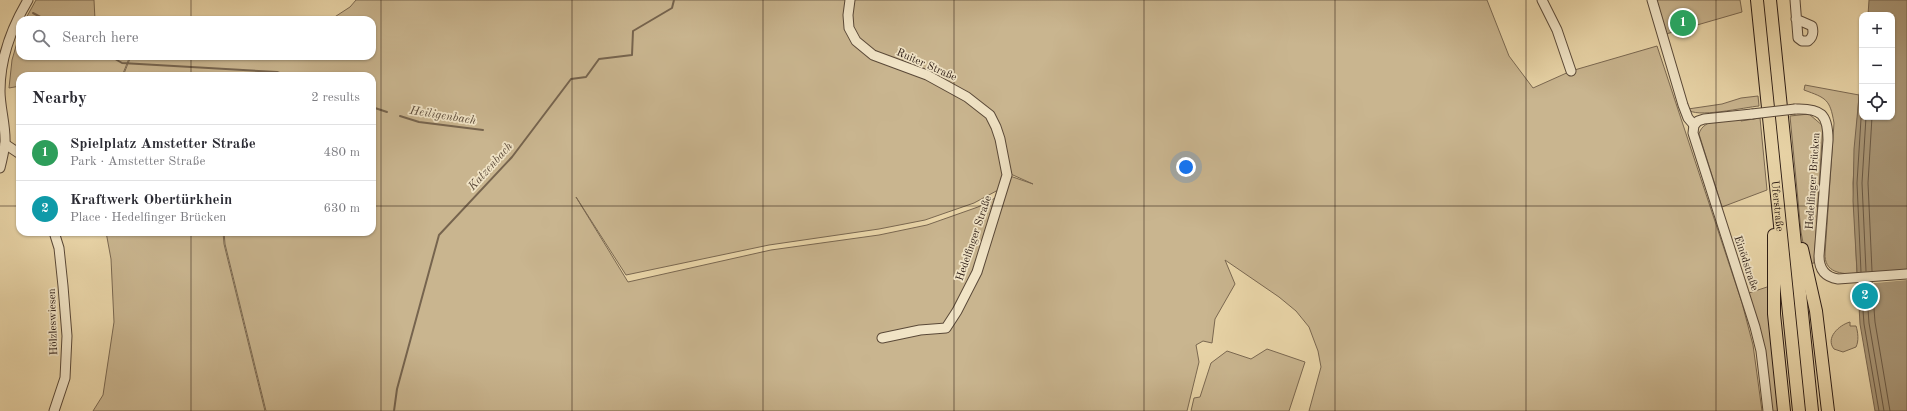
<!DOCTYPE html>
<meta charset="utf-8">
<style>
:root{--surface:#fff;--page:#f7f7f7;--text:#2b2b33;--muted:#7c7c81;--line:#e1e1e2;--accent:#0b8043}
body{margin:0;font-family:"Old Standard TT",serif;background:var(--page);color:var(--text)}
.controls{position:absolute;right:12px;top:12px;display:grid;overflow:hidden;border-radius:8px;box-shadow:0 1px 3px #0004}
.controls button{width:36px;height:36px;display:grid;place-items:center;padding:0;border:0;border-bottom:1px solid var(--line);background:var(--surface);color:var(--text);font:20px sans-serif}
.you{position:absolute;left:1186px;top:167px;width:14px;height:14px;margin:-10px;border:3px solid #fff;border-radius:50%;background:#1a73e8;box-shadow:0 0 0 6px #1a73e833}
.badge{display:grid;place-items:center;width:26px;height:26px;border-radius:50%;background:var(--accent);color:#fff;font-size:13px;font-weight:700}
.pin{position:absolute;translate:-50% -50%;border:2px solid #fff;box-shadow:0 1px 4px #0006}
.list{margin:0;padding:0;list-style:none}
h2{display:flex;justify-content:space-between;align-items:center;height:52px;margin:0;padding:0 16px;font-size:17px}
h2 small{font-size:13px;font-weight:400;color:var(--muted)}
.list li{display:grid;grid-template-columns:26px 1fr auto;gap:12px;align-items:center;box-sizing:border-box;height:56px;padding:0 16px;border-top:1px solid var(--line)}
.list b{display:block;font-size:15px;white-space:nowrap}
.list p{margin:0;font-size:13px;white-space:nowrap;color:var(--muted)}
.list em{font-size:13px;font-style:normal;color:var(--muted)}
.icon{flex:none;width:22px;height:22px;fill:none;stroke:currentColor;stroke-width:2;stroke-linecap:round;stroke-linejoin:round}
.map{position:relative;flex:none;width:1907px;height:411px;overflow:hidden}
.search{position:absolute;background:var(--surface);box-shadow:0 1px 3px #0004;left:16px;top:16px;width:360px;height:44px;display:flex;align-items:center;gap:10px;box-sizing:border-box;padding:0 14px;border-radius:12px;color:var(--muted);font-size:15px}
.panel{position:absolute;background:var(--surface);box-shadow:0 1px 3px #0004;left:16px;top:72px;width:360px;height:164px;border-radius:12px}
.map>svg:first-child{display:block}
.green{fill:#c9b58f;stroke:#7a6851;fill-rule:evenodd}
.water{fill:#a89575;stroke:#76644e}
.pier{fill:#e9d5a8}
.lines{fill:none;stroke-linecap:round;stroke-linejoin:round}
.shore{stroke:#695844;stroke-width:1}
.stream{stroke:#76644e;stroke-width:2}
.minor-casing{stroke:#5a4938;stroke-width:11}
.highway-casing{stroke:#2a1a13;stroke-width:14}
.minor{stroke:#f1e4c6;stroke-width:9}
.highway{stroke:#e9d5a8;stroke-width:12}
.minor-bridge-casing{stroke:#5a4938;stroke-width:11;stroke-linecap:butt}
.minor-bridge{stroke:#f1e4c6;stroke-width:9}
.grid{fill:none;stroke:#2a1a13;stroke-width:1;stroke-opacity:0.55}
.labels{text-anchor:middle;stroke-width:3.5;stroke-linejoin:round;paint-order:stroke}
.street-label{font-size:11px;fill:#2a1a13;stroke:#f1e4c6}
.water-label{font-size:12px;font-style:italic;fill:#5c4b3a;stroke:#f1e4c6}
</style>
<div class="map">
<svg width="1907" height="411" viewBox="0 0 1907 411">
<rect width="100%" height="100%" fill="#e9d5a8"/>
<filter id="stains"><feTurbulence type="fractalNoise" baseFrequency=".005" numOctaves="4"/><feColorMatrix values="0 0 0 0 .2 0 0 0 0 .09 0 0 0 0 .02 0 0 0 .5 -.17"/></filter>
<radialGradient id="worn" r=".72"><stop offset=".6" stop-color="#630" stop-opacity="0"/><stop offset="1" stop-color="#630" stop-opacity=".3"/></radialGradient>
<!-- green -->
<g class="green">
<polygon points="36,0 94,0 95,20 25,20"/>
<path d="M356,0H1487L1509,56L1533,88L1571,71L1657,46L1742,303L1753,345L1762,411H1309L1321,367L1318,351L1309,327L1296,311L1279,297L1225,260L1235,284L1215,319L1212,343L1203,341L1196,345L1199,362L1187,411H266L225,244L224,232H372V76H123L131,56H372V20H330L350,7ZM1004,171L1033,184L1007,175L1001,195L978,207L927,225L879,235L771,250L628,282L576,197L626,275L769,245L879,229L925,220L974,203L1000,189Z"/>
<polygon points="1656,0 1740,0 1742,12 1666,34"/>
<polygon points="20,32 20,56 130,56 122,76 20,76 20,86 9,88 12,60"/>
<path d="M1805,85L1859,95L1853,183L1857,274C1841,274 1824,273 1825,253L1834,123C1830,99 1826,98 1804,90Z"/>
<path d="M1758,96L1759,106C1746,107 1694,119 1688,109L1722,104L1741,98Z"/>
<polygon points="1809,114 1823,126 1814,263 1807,264 1801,232 1790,116"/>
<path d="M1741,118V121L1760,118L1767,190L1722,207L1699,134C1703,118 1727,120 1741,118Z"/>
<polygon points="106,232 223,232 224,244 265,411 93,411 103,395 114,322 111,259"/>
<polygon points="1770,286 1781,411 1771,411 1763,342 1749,293"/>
<path d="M1850,322V326H1856C1858,332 1859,341 1856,347L1843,352L1834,349C1825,338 1839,325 1850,322Z"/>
<polygon points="1267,349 1305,362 1289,411 1191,411 1194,398 1200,397 1211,363 1227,351 1251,359"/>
</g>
<!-- water -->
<polygon class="water" points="1869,0 1907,0 1907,411 1875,411 1860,324 1853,201 1854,149 1862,66 1862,117 1892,117 1892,15 1868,15"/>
<!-- pier -->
<polygon class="pier" points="1907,270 1907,280 1855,285 1855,274"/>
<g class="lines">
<!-- shore -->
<g class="shore">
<polyline points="1866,271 1862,183 1866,117"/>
<polyline points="1872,271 1868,183 1872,117"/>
<polyline points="1861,272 1857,183 1862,103"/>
<polyline points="1866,282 1869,323 1884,411"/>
<polyline points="1872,282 1875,322 1890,411"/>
<polyline points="1861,283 1864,324 1879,411"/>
</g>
<!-- stream -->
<g class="stream">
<polyline points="33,13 46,20"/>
<polyline points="110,56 122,63 277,72 287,76"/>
<polyline points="372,107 387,112"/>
<polyline points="400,116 419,122 483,130"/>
<polyline points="394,411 397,389 439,235 512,157 571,79 586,77 599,59 632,55 633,31 672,8 674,0"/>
</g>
<!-- minor casing -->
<g class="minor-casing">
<g id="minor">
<polyline points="850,0 848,15 849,28 856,41 873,55 927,75 967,97 990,115 996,127 1000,139 1007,175 977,272 957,311 946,328 920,330 882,338"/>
<polyline points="1542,0 1557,30 1571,71"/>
<polyline points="1652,0 1683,105 1688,118 1694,125"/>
<path d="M1795,0L1798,38L1802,41H1808C1813,37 1814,33 1812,26L1796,19"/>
<path d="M1795,109C1821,108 1828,114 1828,140L1819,256C1819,269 1825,277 1838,279L1907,274"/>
<polyline points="1694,125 1693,133 1755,327 1761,351 1768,411"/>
<polyline points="1694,125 1698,121 1704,119 1752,114"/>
<polyline points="5,144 20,154"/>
<path d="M0,168C2,160 4,151 5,143C6,126 0,108 0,91C0,59 12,27 28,0"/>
<polyline points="54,411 65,378 67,336 63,286 59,248 54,232"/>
</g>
</g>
<!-- highway casing -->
<g class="highway-casing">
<g id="highway">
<path id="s1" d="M1757,0L1799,411"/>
<polyline points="1770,0 1812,411"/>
<polyline points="1774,235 1774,314 1784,411"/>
<polyline points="1802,249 1816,311 1828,411"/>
</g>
</g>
<!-- minor -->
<use href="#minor" class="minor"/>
<!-- highway -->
<use href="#highway" class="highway"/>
<!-- minor-bridge casing -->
<g class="minor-bridge-casing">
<polyline id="minor-bridge" points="1752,114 1795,109"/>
</g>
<!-- minor-bridge -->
<use href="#minor-bridge" class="minor-bridge"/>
</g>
<!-- grid -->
<path class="grid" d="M191,0V20M381,0V411M572,0V411M763,0V411M954,0V411M1144,0V411M1335,0V411M1526,0V411M1716,0V411M191,56V76M0,206H20M372,206H1907M191,232V411"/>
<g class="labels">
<!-- street labels -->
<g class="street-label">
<text transform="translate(927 64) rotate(24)" y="4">Ruiter Straße</text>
<text transform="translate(1812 181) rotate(-86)" y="4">Hedelfinger Brücken</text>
<text dy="4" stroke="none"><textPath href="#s1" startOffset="207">Uferstraße</textPath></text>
<text transform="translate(973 238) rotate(-71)" y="4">Hedelfinger Straße</text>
<text transform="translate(1747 263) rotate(72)" y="4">Einödstraße</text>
<text transform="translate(52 322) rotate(-92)" y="4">Hölzleswiesen</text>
</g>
<!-- water labels -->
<g class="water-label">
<text transform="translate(443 115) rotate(9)" y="4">Heiligenbach</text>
<text transform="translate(490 166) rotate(-48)" y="4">Katzenbach</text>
</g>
</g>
<rect width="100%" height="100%" filter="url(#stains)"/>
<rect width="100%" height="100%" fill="url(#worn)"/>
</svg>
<div class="controls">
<button>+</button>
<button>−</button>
<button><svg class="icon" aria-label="locate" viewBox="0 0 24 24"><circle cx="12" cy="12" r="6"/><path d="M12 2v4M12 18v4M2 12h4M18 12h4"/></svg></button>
</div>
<div class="you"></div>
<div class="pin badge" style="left:1683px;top:23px;background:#2e9e5b">1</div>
<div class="pin badge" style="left:1865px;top:296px;background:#0f9aa8">2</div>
<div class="search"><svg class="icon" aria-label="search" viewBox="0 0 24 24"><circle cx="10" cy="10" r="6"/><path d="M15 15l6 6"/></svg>Search here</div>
<section class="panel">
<h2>Nearby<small>2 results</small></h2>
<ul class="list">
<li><span class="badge" style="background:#2e9e5b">1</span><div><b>Spielplatz Amstetter Straße</b><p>Park · Amstetter Straße</p></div><em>480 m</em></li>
<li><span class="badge" style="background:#0f9aa8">2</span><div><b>Kraftwerk Obertürkhein</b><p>Place · Hedelfinger Brücken</p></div><em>630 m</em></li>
</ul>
</section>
</div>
